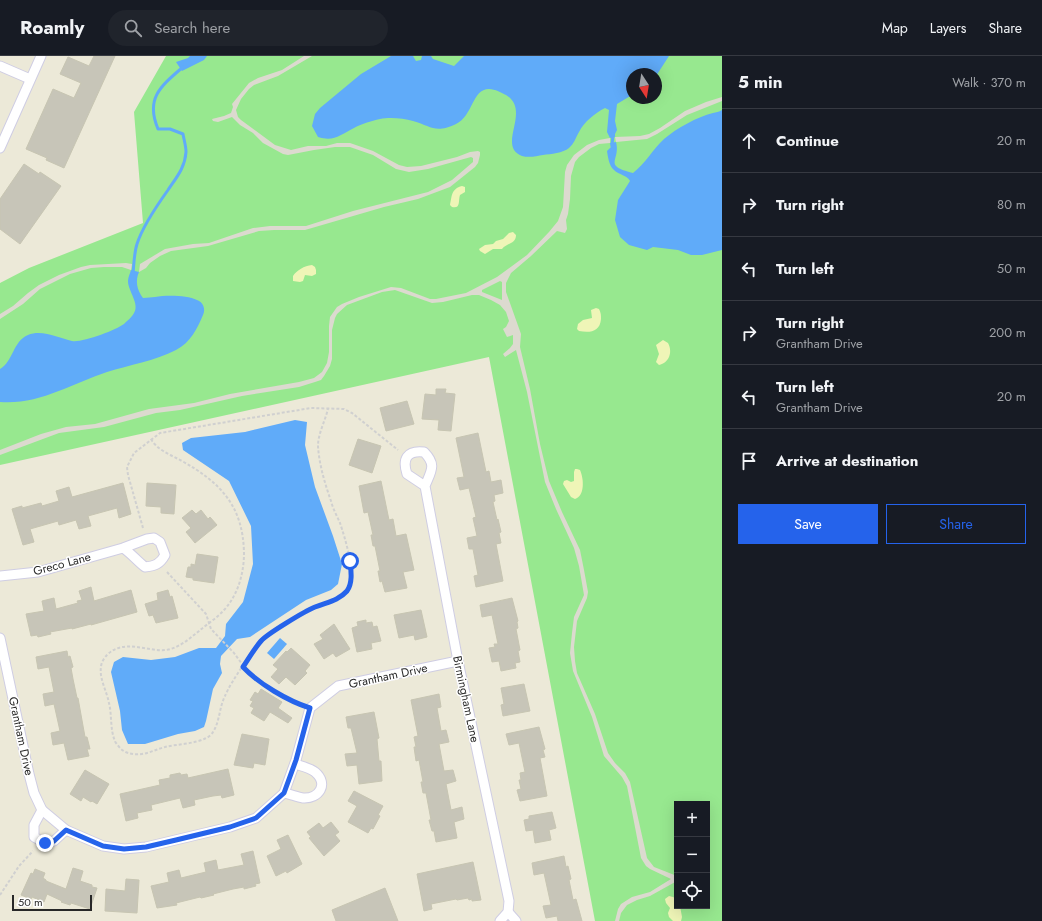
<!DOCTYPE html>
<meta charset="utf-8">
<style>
:root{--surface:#171b24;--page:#20242c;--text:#f1f3f6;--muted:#9ea1a6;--line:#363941;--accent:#2563eb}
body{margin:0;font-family:Jost,sans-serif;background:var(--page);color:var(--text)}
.controls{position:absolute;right:12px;bottom:12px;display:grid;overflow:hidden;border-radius:0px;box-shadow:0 4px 16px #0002}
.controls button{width:36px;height:36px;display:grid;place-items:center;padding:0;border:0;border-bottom:1px solid var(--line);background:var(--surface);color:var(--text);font:20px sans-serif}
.compass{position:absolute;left:626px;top:12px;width:36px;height:36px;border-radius:50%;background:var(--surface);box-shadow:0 4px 16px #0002;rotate:168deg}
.scale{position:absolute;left:12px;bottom:10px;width:80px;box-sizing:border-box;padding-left:4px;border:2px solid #282828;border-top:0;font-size:11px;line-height:14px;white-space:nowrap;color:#282828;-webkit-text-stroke:3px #fff;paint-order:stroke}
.stop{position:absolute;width:12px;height:12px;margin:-9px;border:3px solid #2563eb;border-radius:50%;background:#fff}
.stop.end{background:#2563eb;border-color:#fff;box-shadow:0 1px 4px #0008}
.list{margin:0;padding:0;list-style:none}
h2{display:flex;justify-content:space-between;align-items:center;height:52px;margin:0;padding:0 16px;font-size:17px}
h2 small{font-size:13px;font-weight:400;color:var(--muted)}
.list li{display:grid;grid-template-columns:26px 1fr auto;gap:12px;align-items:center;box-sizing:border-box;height:64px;padding:0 16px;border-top:1px solid var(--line)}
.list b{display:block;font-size:15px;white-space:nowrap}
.list p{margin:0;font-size:13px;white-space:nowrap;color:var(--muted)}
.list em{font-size:13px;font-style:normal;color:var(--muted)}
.actions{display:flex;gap:8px;padding:12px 16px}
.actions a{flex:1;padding:9px 0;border:1px solid var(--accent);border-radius:0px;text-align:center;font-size:14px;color:var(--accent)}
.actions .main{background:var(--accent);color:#fff}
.icon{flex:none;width:22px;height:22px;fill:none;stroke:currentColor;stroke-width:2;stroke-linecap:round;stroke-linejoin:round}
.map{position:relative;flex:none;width:722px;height:865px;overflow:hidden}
header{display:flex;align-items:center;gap:24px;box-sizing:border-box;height:56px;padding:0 20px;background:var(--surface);border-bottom:1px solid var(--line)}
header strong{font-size:19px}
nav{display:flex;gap:22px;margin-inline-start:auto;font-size:14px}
.search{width:280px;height:36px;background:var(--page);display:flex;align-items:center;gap:10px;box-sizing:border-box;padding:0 14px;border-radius:22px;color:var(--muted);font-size:15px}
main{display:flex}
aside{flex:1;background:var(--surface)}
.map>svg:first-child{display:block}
.green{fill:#97e88f;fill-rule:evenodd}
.sand{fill:#eff5b7}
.plaza{fill:#dcdacf;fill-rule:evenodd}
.water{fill:#60abf9}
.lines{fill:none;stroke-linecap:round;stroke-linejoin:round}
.stream{stroke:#60abf9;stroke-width:3}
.building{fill:#c7c5b8;stroke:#c7c5b2}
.street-casing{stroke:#cfcde3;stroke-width:11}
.path{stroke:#d0d0d0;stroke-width:2;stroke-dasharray:3 2;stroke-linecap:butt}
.street{stroke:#fff;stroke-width:9}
.route{stroke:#2563eb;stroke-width:5}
.labels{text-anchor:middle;stroke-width:3;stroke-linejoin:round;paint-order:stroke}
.street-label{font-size:12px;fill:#282828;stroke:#fff}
</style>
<header>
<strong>Roamly</strong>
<div class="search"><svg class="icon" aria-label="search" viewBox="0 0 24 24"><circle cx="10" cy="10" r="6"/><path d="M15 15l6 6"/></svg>Search here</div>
<nav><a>Map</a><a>Layers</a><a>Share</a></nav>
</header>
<main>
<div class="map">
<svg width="722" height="865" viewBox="0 0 722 865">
<rect width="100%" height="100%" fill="#ece9d8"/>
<!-- green -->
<path class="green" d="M166,0H722V865H595L489,301L0,409V227L29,212L143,167L134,56ZM632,18H656V42H632ZM677,748H707V850H677Z"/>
<!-- sand -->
<g class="sand">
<path d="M462,130L465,131V136L460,139C458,145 461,153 452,151L450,149C452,140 451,133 462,130Z"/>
<path d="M513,176L516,179C516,188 507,187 502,193H493L485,198L480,195L479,193L485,189L493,188L496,185L503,183L509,177Z"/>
<path d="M312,209L315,211L316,214V218L312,220L305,219L303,225L300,226L293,225V220C297,214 304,210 312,209Z"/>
<path d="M596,252L599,253C601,257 601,259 601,263C600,276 590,277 579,275L577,273L578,268L583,264L592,262L591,254Z"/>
<path d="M663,284L668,287C673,296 669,307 659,309L656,306L659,298L656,289Z"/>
<path d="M575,413H577L580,414C584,423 585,440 575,443L571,441L563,428L564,425L567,424L571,426L574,425V416Z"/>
<polygon points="669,840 673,841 677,843 677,850 680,850 682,861 681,865 673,865 669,861 668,857 670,852 666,847 665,843"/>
</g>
<!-- plaza -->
<g class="plaza">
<polygon points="304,0 312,0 278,20 254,29 249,33 241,43 236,54 238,61 241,64 275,89 291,94 308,90 326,90 337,87 350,87 373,95 399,109 407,111 421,110 457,101 470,96 478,95 480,96 480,99 478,107 475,111 450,131 418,143 384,151 305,174 274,174 259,175 208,190 171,195 160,200 150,207 146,212 139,216 140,208 165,193 193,188 209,187 253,172 270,170 306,170 353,155 428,136 452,124 473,106 473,102 471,101 428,113 409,116 396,113 373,99 350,91 335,91 314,94 288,99 283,98 263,87 253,77 240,69 232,61 218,66 213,65 212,63 224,60 231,57 233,51 232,48 249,27 258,22 282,14"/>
<polygon points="722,41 722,45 687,59 657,78 647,83 616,86 615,81 640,80 649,78 660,72 685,55 706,46"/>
<path d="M610,82V87L599,88L591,92L579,101L575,106L571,120L570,143L568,158L566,164L567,173L565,177L557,175L531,200L511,217L506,227V236L521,278L520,291L530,333L540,388L549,425L562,456L580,494L584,514L588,536L587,542L577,565L574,591L575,605L577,617L595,658L608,697L615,707L625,717L630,726L647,802L654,811L677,820V825L650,840L637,844L627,849L621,857L619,865H615L618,853L621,848L632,841L650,836L671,823L650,813L646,810L641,802L627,730L622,721L604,700L592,661L573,615L570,597L572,577L574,561L584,539L579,510L574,492L556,453L545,426L527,336L516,294L505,301L503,298L510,292L513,288V279L507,281L503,273L506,271L509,265L506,256L500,249L491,244L479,239H472L443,246L432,247L395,234L382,236L347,249L337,258L335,262L332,274V303L330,310L324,320L321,324L315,326L299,331L242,340L180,354L156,357L104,371L59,377L0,399V394L41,378L66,371L95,368L149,353L194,347L230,338L299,326L314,322L322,316L327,307L329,296V270L330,261L337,251L342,248L359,241L391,231L401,232L430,243H436L466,237L497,221L527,199L549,176L558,165L563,151L565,116L567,109L574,99L587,89L599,84ZM500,225L502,226V244L482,236V234Z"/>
<polygon points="126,207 132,208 131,214 122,211 104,211 91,212 70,218 40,233 23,248 0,263 0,258 13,250 28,237 39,229 59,219 81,211 90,209"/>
</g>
<!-- water -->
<g class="water">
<polygon points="190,0 207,0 204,4 182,15 176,6 188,2"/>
<path d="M391,0H413L416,5L421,4L422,0H431L433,3L454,10L464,0H669L656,20V18H632V39L617,48L615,65L617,74L615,78V81L610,82L607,76L609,54L605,52C595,57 584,66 579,76C576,81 574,88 569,92C563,97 551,98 543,99C537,100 529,102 522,100C496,90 532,55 506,39C502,37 495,33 489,33C472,33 473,60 456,68C435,78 431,70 413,65C403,62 389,61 380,63C371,65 361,68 354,72C340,79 334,86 318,81L312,70L315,58L320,52L361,18Z"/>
<path d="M722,54V194L702,199H691L678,194L653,191L647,194L629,189L620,181L615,164L618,144L630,125C627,119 619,119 614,114C609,110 608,101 607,95L611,91L610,87L616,86C621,105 602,109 633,117C645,108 653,93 664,83C677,72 697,61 713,57C716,56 719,56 722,54Z"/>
<path d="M131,214L139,216C135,225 137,234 143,242C148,242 151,241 155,241C166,239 187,239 197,244C203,246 206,253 203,259C197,273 191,286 176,294C155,305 129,309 107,316C71,328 39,349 0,346V313C13,306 13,285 28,279C42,273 59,282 72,285C82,287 116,274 124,268C127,265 132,261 134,257C140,248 128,235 128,225C128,221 130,218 131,214Z"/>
<polygon points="295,364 307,366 305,389 315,431 333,480 342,508 338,528 331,534 306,544 250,581 237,583 221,600 220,608 222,617 213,633 206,665 204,671 195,675 178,678 145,688 128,688 122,674 120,655 111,616 114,606 123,601 151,604 175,601 199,592 216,592 225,580 226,568 243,546 253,508 251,470 229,425 183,394 182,387 191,382 245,376"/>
<polygon points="280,582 287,588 274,603 267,597"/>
</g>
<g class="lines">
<!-- stream -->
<g class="stream">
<polyline points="612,90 613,78"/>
<path d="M133,218C134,208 134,197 137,188C142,172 158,148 168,134C176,122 185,112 186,96C186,90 184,84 183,78L170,73H158C145,42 161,30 183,11"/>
</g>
</g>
<!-- building -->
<g class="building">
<polygon points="94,0 115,0 64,112 46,104 47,102 26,93 53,33 74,42 81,27 60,18 68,1 89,10"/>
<polygon points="24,108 39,118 40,116 61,130 20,188 0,173 0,143"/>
<polygon points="436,333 446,333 445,337 455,338 451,375 438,374 439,364 422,363 425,338 436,339"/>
<polygon points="407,345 414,368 386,375 380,352"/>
<polygon points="478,377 486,416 489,415 491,426 501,424 503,437 494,439 495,445 493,446 497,464 498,463 501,476 499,477 501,487 496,488 503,525 476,531 474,520 478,519 473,493 469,493 467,482 477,480 473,462 476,461 469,432 460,434 457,422 464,421 456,382"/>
<polygon points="358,383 381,390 372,417 349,409"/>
<polygon points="381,425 389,464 393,463 396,480 406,478 414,514 403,516 407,532 385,536 382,525 380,526 378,515 380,515 375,490 373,490 371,479 373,479 368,456 364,457 359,430"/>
<polygon points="123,427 131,458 119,462 117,452 88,460 91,470 79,473 76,464 59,469 58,465 30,473 34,486 23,489 12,453 22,450 22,452 41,447 42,450 59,445 56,435 69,431 72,441"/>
<polygon points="147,427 176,429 174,458 161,457 161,451 146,450"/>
<polygon points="192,454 196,458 201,454 208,463 210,461 217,469 195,487 186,476 191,472 182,462"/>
<polygon points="197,498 218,501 214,527 193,524 193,522 186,521 188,511 191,511 191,508 195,509"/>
<polygon points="91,531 94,545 131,534 137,556 91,569 91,568 72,573 72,572 50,576 51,578 38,581 37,579 31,580 26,558 44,555 42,545 54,542 56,553 78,547 77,545 82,544 79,535"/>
<polygon points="168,534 170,541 172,540 178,562 156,567 153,559 149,560 145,548 158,544 157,537"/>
<polygon points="512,542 518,565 517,566 518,572 516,573 520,594 518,595 520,606 515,607 516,612 501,615 499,605 492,606 489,592 495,591 494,588 498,588 492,559 482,561 480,549"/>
<polygon points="421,554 427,581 415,584 414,579 399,582 394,559"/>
<polygon points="366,564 366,567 372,566 373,571 377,570 381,585 371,587 372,593 357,596 352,572 358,570 357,566"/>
<polygon points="334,568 350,593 336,601 333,597 324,603 314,588 323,583 320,579"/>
<polygon points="291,592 310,609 305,615 307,617 295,629 286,621 279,628 271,621 278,613 273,609 286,595 287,596"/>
<polygon points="67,595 68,601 70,600 73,611 71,612 73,623 77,642 78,642 85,681 87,681 90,693 87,693 89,700 68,704 64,687 53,689 51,677 60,675 54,648 45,650 43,638 54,636 49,611 38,613 36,601"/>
<polygon points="524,628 530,655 503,660 501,649 504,648 501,632"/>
<polygon points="261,633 282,646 278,652 292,662 288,667 270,656 264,665 251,657 254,652 250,650 253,645 250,644 255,636 258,638"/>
<polygon points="439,638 441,651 437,652 441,675 446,674 449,686 439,688 444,715 453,714 456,725 446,728 451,754 462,751 464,763 454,766 457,782 436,786 434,775 432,775 429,764 431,764 426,737 423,737 421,726 423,726 419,704 416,705 414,691 416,691 414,681 418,680 411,644"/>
<polygon points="374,656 379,682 377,683 379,705 381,705 382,725 359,728 357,709 347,710 345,698 357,697 351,672 348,672 346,661"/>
<polygon points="539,671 545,693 543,694 545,701 540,702 547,740 520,745 517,734 521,733 519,724 521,724 520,717 525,716 519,687 509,689 506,678"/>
<polygon points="242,678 269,683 265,709 254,707 253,712 234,709"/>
<polygon points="228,713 234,739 222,742 221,739 213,740 194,744 195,749 183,752 180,742 151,749 152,754 137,757 138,762 126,765 120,738 160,729 159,724 170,722 170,719 180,717 181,719 187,718 188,722"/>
<polygon points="85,714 109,728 97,748 92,745 91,746 83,741 81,745 70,738"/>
<polygon points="354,735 383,750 378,759 380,760 373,773 371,772 368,777 348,766 357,750 348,745"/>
<polygon points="552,756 556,772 549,774 551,784 535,787 533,774 526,775 524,764 529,763 529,760"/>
<polygon points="331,766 339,776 335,779 340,785 324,800 309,782 311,781 307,776 319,767 323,772"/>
<polygon points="288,779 302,808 287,817 286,815 276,820 267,800 281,793 277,784"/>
<polygon points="253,795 260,827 255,828 256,830 244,833 244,831 233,833 213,838 214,839 201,842 200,841 176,847 177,849 157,852 151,830 169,826 167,817 179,814 181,822 206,816 204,807 216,804 218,814 244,809 241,798"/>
<polygon points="564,800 566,811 568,810 571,823 569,824 573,844 576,843 582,865 558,865 557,860 546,862 543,850 551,849 544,817 534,819 532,807"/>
<polygon points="473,806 481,844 472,845 472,843 469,844 468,842 457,844 456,843 431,848 432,853 424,855 417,818"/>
<polygon points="73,812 83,815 80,825 92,829 92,831 97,832 90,853 71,847 70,849 61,846 62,845 47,838 44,846 32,841 31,843 21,839 31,817 33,818 35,813 45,817 43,822 46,824 46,825 66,833"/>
<polygon points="126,823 139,824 137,857 105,855 106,833 125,835"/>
<polygon points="385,832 398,865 336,865 332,854"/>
</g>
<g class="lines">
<!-- street casing -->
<g class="street-casing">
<g id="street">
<polyline points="0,10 30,23"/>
<polyline points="0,92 41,0"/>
<path d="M425,430L407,418C402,403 407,394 424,396C437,409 431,415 425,430L458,605L509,845L508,856L500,865"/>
<path d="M0,520L38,516L123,492L147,483L154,482L160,486L165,499C160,508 155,510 145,511C137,505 131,497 123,492"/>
<polyline points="0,582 29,718 34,737 42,754 66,774 103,790 124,793 146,791 230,771 256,762 284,737 296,704 310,652 338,630 458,605"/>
<path d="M284,737C290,738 297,741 303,742C319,743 329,728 315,716C310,712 301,710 295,708"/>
<polyline points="42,754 34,769 34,781 45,787 54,785 66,774"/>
<polyline points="508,856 516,865"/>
</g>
</g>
<!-- path -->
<g class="path">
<path d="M151,383C157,394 171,399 182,405C221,427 243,450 244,497C244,517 238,539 224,554C217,562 207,568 199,575C189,583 179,592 166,594C147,596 124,582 107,599C104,602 101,607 101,611C99,622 107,636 109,647C112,659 110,674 115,685C115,686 119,691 120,692C126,698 134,699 142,698C150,697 157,693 165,691C177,688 195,688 206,682C209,681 212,678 213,676C220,665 219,652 225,640C230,627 257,587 268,579C280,570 299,558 313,552C325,546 342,546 349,532C356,517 345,482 340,467C337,460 333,453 331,445C325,428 319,408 318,390C318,378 325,365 328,353"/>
<polyline points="143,472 128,419 127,411 134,397 160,377 311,352 344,353 352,357 398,394"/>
<polyline points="167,516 206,558 211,573 234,597 250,619 279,637 301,649"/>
<polyline points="0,839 19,810 33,795"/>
</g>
<!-- street -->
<use href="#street" class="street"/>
</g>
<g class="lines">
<!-- route -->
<path class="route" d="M45,787L54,785L66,774L103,790L124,793L146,791L176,784L230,771L256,762L284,737L296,704L310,652C288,645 259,628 243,611C249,602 254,593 261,585C267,578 305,555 315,551C327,546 338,545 347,535C353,527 351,514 350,505"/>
</g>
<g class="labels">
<!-- street labels -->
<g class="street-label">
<text transform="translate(62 508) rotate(-15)" y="4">Greco Lane</text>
<text transform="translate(388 620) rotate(-12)" y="4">Grantham Drive</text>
<text transform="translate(466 643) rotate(78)" y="4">Birmingham Lane</text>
<text transform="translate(21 680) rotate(78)" y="4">Grantham Drive</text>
</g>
</g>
</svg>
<div class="controls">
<button>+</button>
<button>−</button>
<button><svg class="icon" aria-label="locate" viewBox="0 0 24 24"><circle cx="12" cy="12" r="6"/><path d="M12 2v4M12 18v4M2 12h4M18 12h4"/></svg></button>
</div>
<svg class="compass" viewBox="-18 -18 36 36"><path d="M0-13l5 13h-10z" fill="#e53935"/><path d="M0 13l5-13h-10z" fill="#9ea1a6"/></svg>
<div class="scale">50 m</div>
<div class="stop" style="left:350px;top:505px"></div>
<div class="stop end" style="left:45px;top:787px"></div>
</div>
<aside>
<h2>5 min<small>Walk · 370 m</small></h2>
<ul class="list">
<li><svg class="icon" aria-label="ahead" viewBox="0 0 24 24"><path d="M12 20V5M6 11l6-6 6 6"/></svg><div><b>Continue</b></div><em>20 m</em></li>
<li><svg class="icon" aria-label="right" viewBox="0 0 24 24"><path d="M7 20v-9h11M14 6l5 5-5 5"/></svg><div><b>Turn right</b></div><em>80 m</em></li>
<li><svg class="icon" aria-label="left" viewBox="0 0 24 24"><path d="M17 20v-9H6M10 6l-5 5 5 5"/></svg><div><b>Turn left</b></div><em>50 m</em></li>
<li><svg class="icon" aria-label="right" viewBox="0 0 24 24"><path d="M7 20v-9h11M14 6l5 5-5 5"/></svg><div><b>Turn right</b><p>Grantham Drive</p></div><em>200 m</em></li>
<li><svg class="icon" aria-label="left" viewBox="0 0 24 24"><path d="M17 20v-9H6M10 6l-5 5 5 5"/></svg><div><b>Turn left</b><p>Grantham Drive</p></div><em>20 m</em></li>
<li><svg class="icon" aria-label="arrive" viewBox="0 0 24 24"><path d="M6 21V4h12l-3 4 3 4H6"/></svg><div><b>Arrive at destination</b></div></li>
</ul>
<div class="actions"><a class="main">Save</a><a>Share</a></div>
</aside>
</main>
